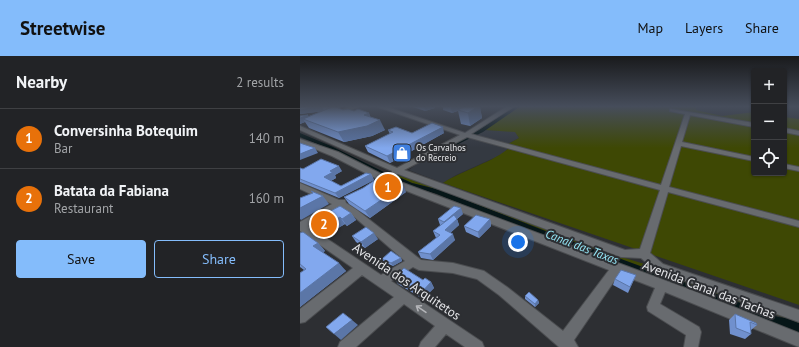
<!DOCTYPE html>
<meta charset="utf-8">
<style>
:root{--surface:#222326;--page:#2e2f32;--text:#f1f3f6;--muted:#a2a4a7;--line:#3f4043;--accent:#84bcfb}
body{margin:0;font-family:"PT Sans",sans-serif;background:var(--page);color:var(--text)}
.controls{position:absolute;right:12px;top:12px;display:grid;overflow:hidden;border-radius:4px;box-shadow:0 1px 3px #0004}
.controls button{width:36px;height:36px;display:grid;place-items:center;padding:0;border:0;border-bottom:1px solid var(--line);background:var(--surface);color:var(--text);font:20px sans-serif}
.you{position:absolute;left:218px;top:186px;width:14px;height:14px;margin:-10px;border:3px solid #fff;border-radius:50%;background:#1a73e8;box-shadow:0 0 0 6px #1a73e833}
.badge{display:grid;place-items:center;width:26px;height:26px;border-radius:50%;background:var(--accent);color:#fff;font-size:13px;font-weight:700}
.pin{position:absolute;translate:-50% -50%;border:2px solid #fff;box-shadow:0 1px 4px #0006}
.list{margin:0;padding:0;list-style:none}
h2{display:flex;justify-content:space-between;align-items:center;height:52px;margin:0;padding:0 16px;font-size:17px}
h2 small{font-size:13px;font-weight:400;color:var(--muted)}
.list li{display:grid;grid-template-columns:26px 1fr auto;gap:12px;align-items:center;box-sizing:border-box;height:60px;padding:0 16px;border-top:1px solid var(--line)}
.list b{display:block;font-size:15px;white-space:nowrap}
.list p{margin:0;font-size:13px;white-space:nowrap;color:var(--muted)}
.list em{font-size:13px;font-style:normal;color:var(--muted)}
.actions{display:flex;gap:8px;padding:12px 16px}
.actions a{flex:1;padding:9px 0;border:1px solid var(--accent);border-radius:4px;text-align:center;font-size:14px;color:var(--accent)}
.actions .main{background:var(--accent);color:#111}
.icon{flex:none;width:22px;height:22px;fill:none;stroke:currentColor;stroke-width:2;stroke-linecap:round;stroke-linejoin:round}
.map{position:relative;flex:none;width:499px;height:291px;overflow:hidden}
header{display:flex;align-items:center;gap:24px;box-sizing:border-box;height:56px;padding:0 20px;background:var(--accent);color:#111}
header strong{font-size:19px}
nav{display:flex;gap:22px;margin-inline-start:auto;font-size:14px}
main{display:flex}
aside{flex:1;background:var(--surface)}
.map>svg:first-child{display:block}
.built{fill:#343941}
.green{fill:#3e4804}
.water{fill:#061618}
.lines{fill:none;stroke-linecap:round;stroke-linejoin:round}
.canal{fill:#061618;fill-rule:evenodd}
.minor-casing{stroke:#4b4d50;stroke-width:2}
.minor{fill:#686b6f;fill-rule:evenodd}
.wall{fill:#7090cd}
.shaded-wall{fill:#5b76a7}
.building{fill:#82a8ee;stroke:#5b76a7}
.oneway{stroke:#b4b5b9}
.labels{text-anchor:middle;stroke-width:4;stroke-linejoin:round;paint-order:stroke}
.far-poi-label{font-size:9px;fill:#e6e7ea;stroke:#2d2f33;text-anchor:start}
.water-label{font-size:12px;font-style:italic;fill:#95e9f9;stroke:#2d2f33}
.near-street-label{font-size:13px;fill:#e6e7ea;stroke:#2d2f33}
</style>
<header>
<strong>Streetwise</strong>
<nav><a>Map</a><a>Layers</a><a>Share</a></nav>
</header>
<main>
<aside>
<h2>Nearby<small>2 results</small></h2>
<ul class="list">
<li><span class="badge" style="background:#e8710a">1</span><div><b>Conversinha Botequim</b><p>Bar</p></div><em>140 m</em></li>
<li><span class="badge" style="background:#e8710a">2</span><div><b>Batata da Fabiana</b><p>Restaurant</p></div><em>160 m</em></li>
</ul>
<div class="actions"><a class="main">Save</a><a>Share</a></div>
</aside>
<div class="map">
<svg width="499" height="291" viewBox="0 0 499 291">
<rect width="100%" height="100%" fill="#2d2f33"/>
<!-- built -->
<polygon class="built" points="185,74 215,75 219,82 208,88 210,91 203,98 156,119 143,127 109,114 118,107 142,97"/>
<!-- green -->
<g class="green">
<path d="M219,51H396V54L422,60L454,56V117H484V61L499,63V249L143,127C161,115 196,105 210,91L208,88L219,82L215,76L185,74Z"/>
<polygon points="97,119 133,130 287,186 325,202 354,211 499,263 499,267 281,189 140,134 112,127 101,122 94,121"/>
</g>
<!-- water -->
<polygon class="water" points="0,77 31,90 94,121 101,122 112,127 140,134 248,176 478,261 487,262 499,267 499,278 220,172 137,138 93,125 27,92 0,81"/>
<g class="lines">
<!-- canal -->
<polygon class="canal" points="213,51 219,51 183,76 127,103 125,104 122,102 179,74"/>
<!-- minor casing -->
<g class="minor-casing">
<g id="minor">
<polygon points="49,51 58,51 41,58 36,57"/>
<path d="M78,51H87L165,77L206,51H213L171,78L361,129L385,58L370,55V53L454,67V71L390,59L382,86L454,101V105L381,90L369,131L499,165V171L368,136L350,197L363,208L499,254V266L355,214L341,202L321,201L98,118H92V115L0,74V70L97,112L160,79ZM167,81L360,134L340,193L325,194L104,114Z"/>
<polygon points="484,72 499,75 499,79 484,76"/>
<path d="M0,83L38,96L87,121L396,236L499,277V291L365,236L360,248L399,271L401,276L398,291H384L386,279L348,255L347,251L355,232L319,218L274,284L278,291H259L199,239L177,223L153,217L119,214L113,211L91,225L182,286L184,291H165L146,278L135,291H119L121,286L135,270L104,248L56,291H38L40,286L94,241L62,219L5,266L0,267V253L53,212L0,175V166L32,148L0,133V127L39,144H45L46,147L57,154L121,204L153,207L184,215L207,231L263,275L309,214L81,125L32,100L0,87ZM39,152L51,158L105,205L81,219L8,170Z"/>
<polygon points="484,108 499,111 499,115 484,112"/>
</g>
</g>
<!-- minor -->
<use href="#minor" class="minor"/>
</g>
<!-- wall -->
<g class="wall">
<polygon points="0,51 42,51 38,52 43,54 54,55 69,57 70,61 85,74 72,80 44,86 9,72 5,66 0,68 0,60 9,60 24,55 0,58"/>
<polygon points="113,51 135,51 135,52 125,55"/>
<polygon points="143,51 180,51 182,62 170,70 161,68 158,55 152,57 143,54"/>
<polygon points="88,74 112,77 144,77 90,107 68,96 65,90 90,78"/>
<polygon points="0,112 3,113 42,115 35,119 36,122 31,125 41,130 71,118 74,124 39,142 0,126"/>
<polygon points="106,136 70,162 49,148 44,141"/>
<polygon points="51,157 56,164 47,170 45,168 26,179 17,172 12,165"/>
<polygon points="163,158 157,163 159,169 150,177 155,184 133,204 121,202 118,196 136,182 133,175 141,170 140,169 138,163"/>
<polygon points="190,163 191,170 179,182 166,176 164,170"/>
<polygon points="0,177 18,187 25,195 23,196 46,215 0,251 0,217 4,214 0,211"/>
<polygon points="52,180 78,183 65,192 56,186"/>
<polygon points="101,202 102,205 93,210 84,206 82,203"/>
<polygon points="336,219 328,237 313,229 315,223"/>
<polygon points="94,222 131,226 134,232 123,243 98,228"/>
<polygon points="225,240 238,244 239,247 235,251 225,243"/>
<polygon points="435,258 457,269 451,274 451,278 445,283 430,278 429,264"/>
</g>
<!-- shaded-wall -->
<g class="shaded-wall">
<polygon points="15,51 22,51 24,55 0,58 0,54"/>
<polygon points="124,51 135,51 135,52 125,55"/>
<polygon points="154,51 163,51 163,52 152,57 151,52"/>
<polygon points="177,51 180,51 182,62 170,70 168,57"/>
<polygon points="69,57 73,67 64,59"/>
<polygon points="8,59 11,63 3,63 5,66 0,68 0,62"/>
<polygon points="80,64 85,74 72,80 44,86 38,76"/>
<polygon points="143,71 144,77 90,107 87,100"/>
<polygon points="15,92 18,97 0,104 0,98"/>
<polygon points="39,110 42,115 35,119 36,122 27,127 24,121 30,115"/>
<polygon points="71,118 74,124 39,142 35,137"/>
<polygon points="103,129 106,136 70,162 65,155"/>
<polygon points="23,140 29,148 1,164 0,163 0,152"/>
<polygon points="161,152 163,158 146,172 144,166"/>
<polygon points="51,157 56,164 47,170 42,163"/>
<polygon points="40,161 45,168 26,179 20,172"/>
<polygon points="157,163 159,169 147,180 145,174"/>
<polygon points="190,163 191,170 179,182 178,176"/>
<polygon points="74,177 78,183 65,192 61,186"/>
<polygon points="153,178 155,184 133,204 130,198"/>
<polygon points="18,187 25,195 21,198 13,190"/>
<polygon points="101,202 102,205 93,210 91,207"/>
<polygon points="39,207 46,215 0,251 0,237"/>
<polygon points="131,226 134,232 123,243 120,238"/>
<polygon points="238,244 239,247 235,251 235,248"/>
<polygon points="52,264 58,269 41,284 34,278"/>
</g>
<!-- building -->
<g class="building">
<polygon points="0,51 15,51 0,54"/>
<polygon points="32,51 36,51 43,54 48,53 54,55 58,53 69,57 64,59 80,64 67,70 38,76 3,63"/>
<polygon points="164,51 177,51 168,57 158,54"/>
<polygon points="8,59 0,62 0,60"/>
<polygon points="132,67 143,71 87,100 65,90 93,76 88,74 96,71 112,77"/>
<polygon points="0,87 15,92 0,98"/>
<polygon points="21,103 39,110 30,115 33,116 24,121 41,130 66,117 71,118 35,137 0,123 0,112 3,113"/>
<polygon points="81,120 103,129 65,155 44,141 63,132"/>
<polygon points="11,135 23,140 0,152 0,142 13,137"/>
<polygon points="40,150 51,157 42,163 40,161 20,172 12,165"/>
<polygon points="154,150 161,152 144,166 138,163"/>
<polygon points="154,159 157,163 145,174 153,178 130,198 118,196 140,179 133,175"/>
<polygon points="176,159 190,163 178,176 164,170"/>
<polygon points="66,171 74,177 61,186 52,180"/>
<polygon points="3,176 18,187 13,190 39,207 0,237 0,217 6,213 0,208 0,177"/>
<polygon points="91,195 101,202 91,207 82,203"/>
<polygon points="104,212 123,224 125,222 131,226 120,238 94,222"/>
<polygon points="321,214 336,219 330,231 315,223"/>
<polygon points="229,236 238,244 235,248 225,240"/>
<polygon points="43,257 52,264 34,278 26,271"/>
<polygon points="435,258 456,267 457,269 450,266 451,278 436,272"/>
</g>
<!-- one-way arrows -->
<defs><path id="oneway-shaft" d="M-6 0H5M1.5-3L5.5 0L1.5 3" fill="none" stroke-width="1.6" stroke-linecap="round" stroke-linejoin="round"/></defs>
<use class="oneway" href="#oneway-shaft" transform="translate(121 253) rotate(-146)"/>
<!-- sky -->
<linearGradient id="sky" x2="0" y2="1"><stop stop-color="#191a1c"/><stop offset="0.55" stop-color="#464d5b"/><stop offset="1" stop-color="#464d5b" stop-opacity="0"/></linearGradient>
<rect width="499" height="92" fill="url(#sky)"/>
<!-- icons -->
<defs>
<g id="shop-square" transform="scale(1)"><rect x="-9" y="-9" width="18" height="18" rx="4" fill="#3f7fe0" stroke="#2d2f33"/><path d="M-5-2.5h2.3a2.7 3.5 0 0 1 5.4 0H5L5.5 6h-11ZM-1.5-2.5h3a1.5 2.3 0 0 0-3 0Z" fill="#fff"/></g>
</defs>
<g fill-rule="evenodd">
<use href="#shop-square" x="102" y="97"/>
</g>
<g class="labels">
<!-- far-poi labels -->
<g class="far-poi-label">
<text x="116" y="95">Os Carvalhos<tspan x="116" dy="10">do Recreio</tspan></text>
</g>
<!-- water labels -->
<g class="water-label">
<text transform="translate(282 191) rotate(21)" y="4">Canal das Taxas</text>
</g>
<!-- near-street labels -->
<g class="near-street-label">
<text transform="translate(107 225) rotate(34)" y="5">Avenida dos Arquitetos</text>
<text transform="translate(409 233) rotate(21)" y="5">Avenida Canal das Tachas</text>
</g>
</g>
</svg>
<div class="controls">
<button>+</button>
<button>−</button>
<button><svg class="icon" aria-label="locate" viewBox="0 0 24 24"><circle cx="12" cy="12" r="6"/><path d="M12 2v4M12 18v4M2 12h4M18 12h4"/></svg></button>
</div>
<div class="you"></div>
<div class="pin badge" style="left:88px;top:131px;background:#e8710a">1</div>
<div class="pin badge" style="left:24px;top:168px;background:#e8710a">2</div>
</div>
</main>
